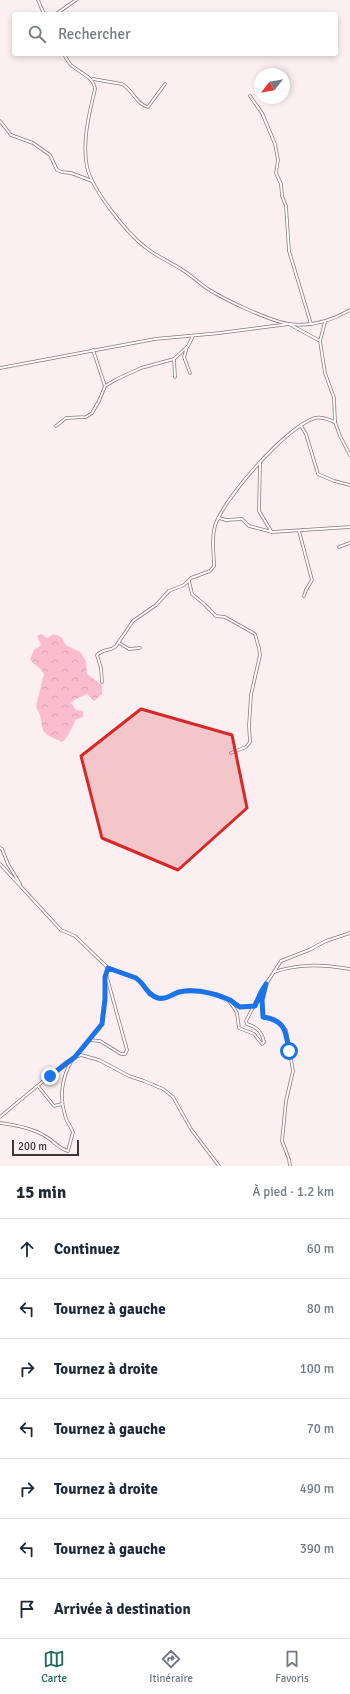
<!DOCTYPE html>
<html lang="fr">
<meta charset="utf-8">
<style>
:root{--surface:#fff;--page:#f2f2f3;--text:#1f2937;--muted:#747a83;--line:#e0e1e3;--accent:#1f675c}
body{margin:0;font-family:Signika,sans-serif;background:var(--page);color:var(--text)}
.compass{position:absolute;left:254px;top:68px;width:36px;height:36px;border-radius:50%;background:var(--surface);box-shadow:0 2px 6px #0003;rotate:239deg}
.scale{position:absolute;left:12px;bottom:10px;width:67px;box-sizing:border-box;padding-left:4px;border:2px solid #403538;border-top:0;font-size:11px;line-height:14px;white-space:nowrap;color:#403538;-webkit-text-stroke:3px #fbeff2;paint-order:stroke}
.stop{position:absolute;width:12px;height:12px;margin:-9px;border:3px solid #1a73e8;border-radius:50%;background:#fff}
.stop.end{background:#1a73e8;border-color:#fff;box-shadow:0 1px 4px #0008}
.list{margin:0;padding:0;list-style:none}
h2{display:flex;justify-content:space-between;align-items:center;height:52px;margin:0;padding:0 16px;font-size:17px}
h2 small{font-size:13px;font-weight:400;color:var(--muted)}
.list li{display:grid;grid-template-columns:26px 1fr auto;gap:12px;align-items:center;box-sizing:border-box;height:60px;padding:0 16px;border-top:1px solid var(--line)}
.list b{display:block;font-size:15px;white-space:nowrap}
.list em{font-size:13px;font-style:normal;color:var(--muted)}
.icon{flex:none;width:22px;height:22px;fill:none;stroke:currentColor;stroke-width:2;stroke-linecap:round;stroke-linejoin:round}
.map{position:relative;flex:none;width:350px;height:1166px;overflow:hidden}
.search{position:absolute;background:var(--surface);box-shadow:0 2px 6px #0003;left:12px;right:12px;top:12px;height:44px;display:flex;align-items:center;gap:10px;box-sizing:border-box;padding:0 14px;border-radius:4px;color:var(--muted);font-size:15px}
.sheet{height:472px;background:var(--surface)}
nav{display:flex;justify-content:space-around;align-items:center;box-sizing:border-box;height:56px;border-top:1px solid var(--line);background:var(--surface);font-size:11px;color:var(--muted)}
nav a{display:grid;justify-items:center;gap:2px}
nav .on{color:var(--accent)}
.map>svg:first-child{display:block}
.forest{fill:url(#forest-crowns)}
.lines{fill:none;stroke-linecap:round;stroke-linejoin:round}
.minor-casing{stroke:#8d747b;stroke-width:3.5}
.minor{stroke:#fff;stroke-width:2}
.route{stroke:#1a73e8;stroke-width:5}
.marked{fill:#d62828;fill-opacity:0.2;stroke:#d62828;stroke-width:3;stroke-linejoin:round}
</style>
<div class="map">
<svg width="350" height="1166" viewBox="0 0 350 1166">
<defs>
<pattern id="forest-crowns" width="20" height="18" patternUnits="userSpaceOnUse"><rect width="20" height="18" fill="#fbbdce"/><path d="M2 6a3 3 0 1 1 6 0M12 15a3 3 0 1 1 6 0" fill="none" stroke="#d8a3b2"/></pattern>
</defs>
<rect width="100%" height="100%" fill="#fbeff2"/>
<!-- forest -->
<path class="forest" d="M41,634L47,638L54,634L61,637L66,645L80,652L86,661L87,674L102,685V694L94,701L87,694L74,700L71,703L76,710L83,711V717L75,720C73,727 68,737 62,742L49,736L43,731L40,715L36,706L44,674C41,667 34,666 30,659L34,650L41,645L37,636Z"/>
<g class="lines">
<!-- minor casing -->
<g class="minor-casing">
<g id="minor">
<polyline points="38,0 44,14"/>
<polyline points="56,14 76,0"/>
<path d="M64,54C66,58 68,62 71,65C80,73 94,77 95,89C89,114 82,142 87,167C92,190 127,233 145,247C156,256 170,262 181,269C191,275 199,283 208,289C225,300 270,321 289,324C311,327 331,321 350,310"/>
<path d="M93,79L122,84C132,89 137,105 148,107L165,84"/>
<polyline points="250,96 262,113 275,144 278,160 276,173 281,184 282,196 286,206 289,251 311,324"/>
<polyline points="0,121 11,135 33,143 50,155 57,170 62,172 71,173 92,181"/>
<polyline points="325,322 320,341 325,373 334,398 335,422 340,436 350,455"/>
<polyline points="187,347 184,357 190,373"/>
<polyline points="93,350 105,386"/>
<polyline points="174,359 175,377"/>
<polyline points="0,368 155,339 220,333 289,324 320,341"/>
<polyline points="56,426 66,418 86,417 92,413 99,401 105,386 117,379 141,368 174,359 188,346 193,336"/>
<polyline points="301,426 306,434 318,474 334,481 350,485"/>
<polyline points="260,463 259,511 271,531"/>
<polyline points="219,518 226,520 242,519 249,526 272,532 350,527"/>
<polyline points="299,531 312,580 306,590 304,596"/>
<polyline points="339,547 350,543"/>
<polyline points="189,581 192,594 204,604 216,616 225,617 255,634 259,648 260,655 251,695 249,726 250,742 246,747 231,753"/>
<polyline points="119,643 129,649 140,648"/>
<path d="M102,682L101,668L97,655C104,648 110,652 116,646L133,621L156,605L169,591L184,585L191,578L210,571L214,566C214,553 211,539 215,526C223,499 287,426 315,418C322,416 329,420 335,422"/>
<polyline points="0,848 2,849 8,864 20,884"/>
<path d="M0,864L61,930L75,936L108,968L136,978L140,981L150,995L160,999L168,997L175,993L189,990L217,994L228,1000L234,1008L237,1013L239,1028L254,1034L262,1044L264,1042C262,1032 257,1027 247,1024L246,1021L261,992L281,961L309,950L326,941L350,933"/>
<path d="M274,972C300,963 324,965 350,969"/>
<polyline points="265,987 262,1000 263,1017 274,1019 286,1030 293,1071 286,1101 282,1141 289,1159 290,1166"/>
<polyline points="228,1000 231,1000 240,1007 254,1006"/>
<polyline points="89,1040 100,1041 121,1054 125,1054 127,1050 106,974"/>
<polyline points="75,1056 84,1047 102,1024 105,999 105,977 108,968"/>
<polyline points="38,1086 54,1106 62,1104"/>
<polyline points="0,1117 65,1063 75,1057 81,1055 99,1060 129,1076 144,1081 163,1089 173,1097 191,1129 219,1166"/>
<path d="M0,1123C16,1125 32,1128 45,1136C54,1141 59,1149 68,1151L73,1132C71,1126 66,1122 65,1115C59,1097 62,1077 72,1060"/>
</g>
</g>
<!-- minor -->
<use href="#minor" class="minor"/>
</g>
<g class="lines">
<!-- route -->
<path class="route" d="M50,1076L75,1057L102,1024L105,999V977L108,968L136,978C145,984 147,995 158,998C166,1000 172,994 179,992C197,988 214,993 230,1000C233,1002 236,1005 240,1007L255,1006L261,992L266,984L262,1000L263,1017C285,1020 286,1031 289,1051"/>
</g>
<!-- marked area -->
<path class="marked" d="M141,709L232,735L247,808L178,870L102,838L81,756Z"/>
</svg>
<svg class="compass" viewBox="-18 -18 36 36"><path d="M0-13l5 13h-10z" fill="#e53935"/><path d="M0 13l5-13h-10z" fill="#747a83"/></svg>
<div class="scale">200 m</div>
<div class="stop" style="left:289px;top:1051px"></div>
<div class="stop end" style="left:50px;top:1076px"></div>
<div class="search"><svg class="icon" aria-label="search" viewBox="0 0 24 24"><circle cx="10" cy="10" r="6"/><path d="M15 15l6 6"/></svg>Rechercher</div>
</div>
<section class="sheet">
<h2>15 min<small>À pied · 1.2 km</small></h2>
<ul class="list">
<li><svg class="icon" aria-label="ahead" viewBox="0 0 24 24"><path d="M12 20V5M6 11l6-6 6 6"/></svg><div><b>Continuez</b></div><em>60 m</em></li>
<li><svg class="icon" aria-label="left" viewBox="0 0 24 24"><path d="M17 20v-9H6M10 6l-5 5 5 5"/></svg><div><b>Tournez à gauche</b></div><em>80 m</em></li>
<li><svg class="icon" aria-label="right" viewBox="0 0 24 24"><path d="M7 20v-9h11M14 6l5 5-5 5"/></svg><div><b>Tournez à droite</b></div><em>100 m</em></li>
<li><svg class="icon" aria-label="left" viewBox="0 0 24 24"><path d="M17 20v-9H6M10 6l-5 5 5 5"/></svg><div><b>Tournez à gauche</b></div><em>70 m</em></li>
<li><svg class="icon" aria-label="right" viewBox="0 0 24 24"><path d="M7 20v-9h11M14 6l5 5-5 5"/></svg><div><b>Tournez à droite</b></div><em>490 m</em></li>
<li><svg class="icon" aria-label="left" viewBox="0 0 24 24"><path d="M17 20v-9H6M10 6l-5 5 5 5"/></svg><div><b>Tournez à gauche</b></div><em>390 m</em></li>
<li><svg class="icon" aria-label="arrive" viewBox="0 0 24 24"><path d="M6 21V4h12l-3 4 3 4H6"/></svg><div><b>Arrivée à destination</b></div></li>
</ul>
</section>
<nav>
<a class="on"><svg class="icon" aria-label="map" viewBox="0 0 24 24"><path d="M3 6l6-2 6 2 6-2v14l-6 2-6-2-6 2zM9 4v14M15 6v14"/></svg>Carte</a>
<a><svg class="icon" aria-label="directions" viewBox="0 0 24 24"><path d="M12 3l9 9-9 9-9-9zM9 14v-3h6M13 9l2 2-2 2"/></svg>Itinéraire</a>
<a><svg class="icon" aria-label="saved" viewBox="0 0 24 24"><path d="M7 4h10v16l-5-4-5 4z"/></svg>Favoris</a>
</nav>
